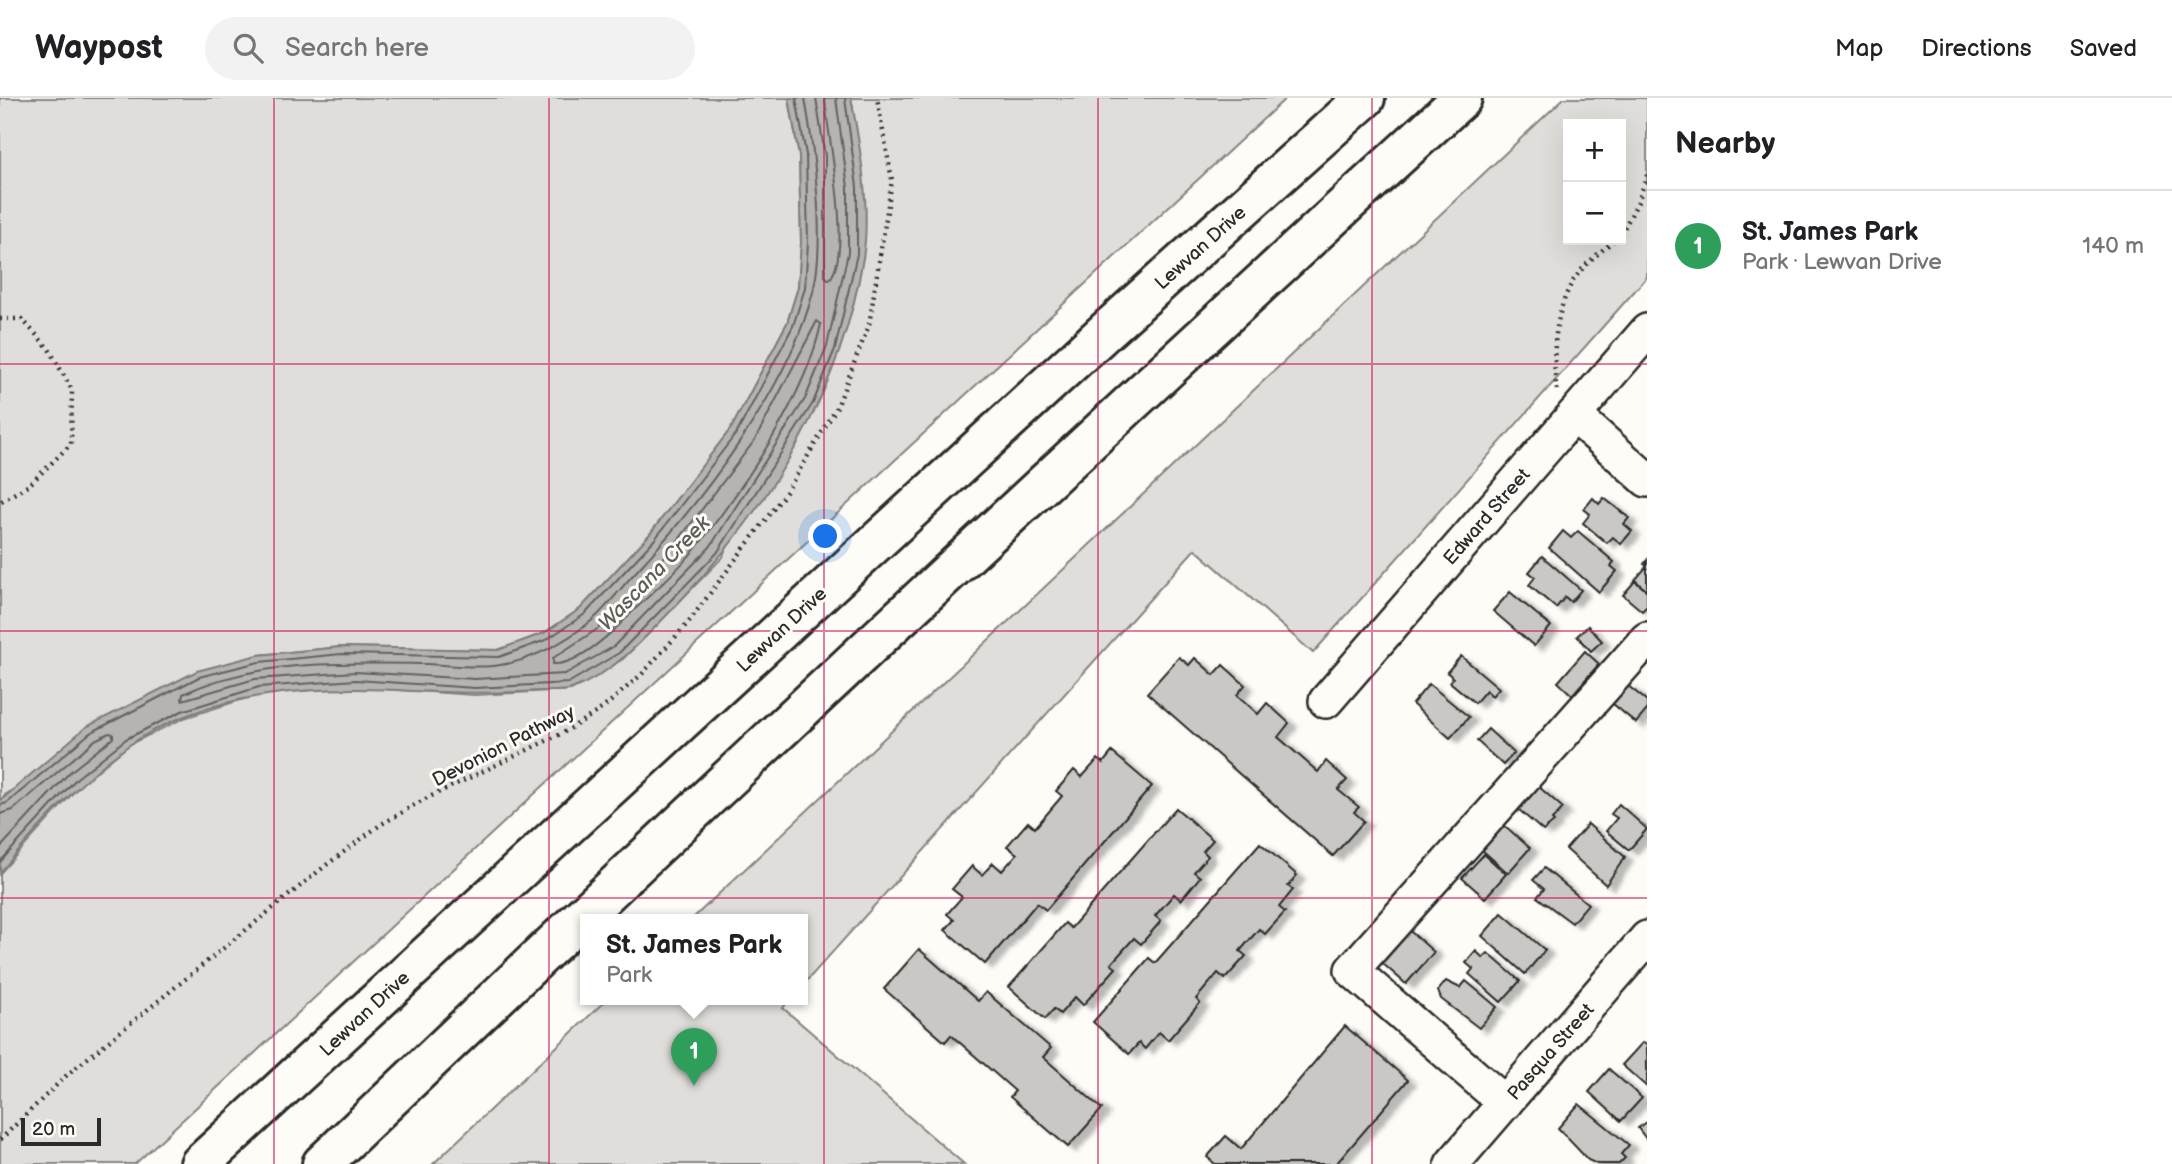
<!DOCTYPE html>
<meta charset="utf-8">
<style>
:root{--surface:#fff;--page:#f2f2f2;--text:#202124;--muted:#757577;--line:#e0e0e0;--accent:#1a73e8}
body{margin:0;font-family:"Balsamiq Sans",sans-serif;background:var(--page);color:var(--text)}
.controls{position:absolute;right:21px;top:21px;display:grid;overflow:hidden;border-radius:0px;box-shadow:0 7px 28px #0002}
.controls button{width:63px;height:63px;display:grid;place-items:center;padding:0;border:0;border-bottom:2px solid var(--line);background:var(--surface);color:var(--text);font:35px sans-serif}
.scale{position:absolute;left:21px;bottom:18px;width:80px;box-sizing:border-box;padding-left:7px;border:4px solid #2b2b2b;border-top:0;font-size:19px;line-height:24px;white-space:nowrap;color:#2b2b2b;-webkit-text-stroke:5px #fdfcf7;paint-order:stroke}
.you{position:absolute;left:826px;top:439px;width:24px;height:24px;margin:-18px;border:5px solid #fff;border-radius:50%;background:#1a73e8;box-shadow:0 0 0 10px #1a73e833}
.badge{display:grid;place-items:center;width:46px;height:46px;border-radius:50%;background:var(--accent);color:#fff;font-size:23px;font-weight:700}
.pin{position:absolute;translate:-50% -58px;filter:drop-shadow(0 2px 4px #0008)}
.pin::after{content:'';position:absolute;top:37px;width:24px;height:21px;background:inherit;clip-path:polygon(0 0,100% 0,50% 100%)}
.popup{position:absolute;left:580px;top:816px;width:228px;height:91px;box-sizing:border-box;display:grid;place-content:center;border-radius:0px;background:var(--surface);filter:drop-shadow(0 2px 5px #0005);font-size:23px;white-space:nowrap;color:var(--muted)}
.popup b{font-size:26px;color:var(--text)}
.popup::after{content:'';position:absolute;left:50%;top:100%;margin-left:-14px;border:14px solid transparent;border-top-color:var(--surface)}
.list{margin:0;padding:0;list-style:none}
h2{display:flex;justify-content:space-between;align-items:center;height:91px;margin:0;padding:0 28px;font-size:30px}
h2 small{font-size:23px;font-weight:400;color:var(--muted)}
.list li{display:grid;grid-template-columns:46px 1fr auto;gap:21px;align-items:center;box-sizing:border-box;height:112px;padding:0 28px;border-top:2px solid var(--line)}
.list b{display:block;font-size:26px;white-space:nowrap}
.list p{margin:0;font-size:23px;white-space:nowrap;color:var(--muted)}
.list em{font-size:23px;font-style:normal;color:var(--muted)}
.icon{flex:none;width:38px;height:38px;fill:none;stroke:currentColor;stroke-width:2;stroke-linecap:round;stroke-linejoin:round}
.map{position:relative;flex:none;width:1647px;height:1066px;overflow:hidden}
header{display:flex;align-items:center;gap:42px;box-sizing:border-box;height:98px;padding:0 35px;background:var(--surface);border-bottom:2px solid var(--line)}
header strong{font-size:33px}
nav{display:flex;gap:38px;margin-inline-start:auto;font-size:24px}
.search{width:490px;height:63px;background:var(--page);display:flex;align-items:center;gap:18px;box-sizing:border-box;padding:0 24px;border-radius:38px;color:var(--muted);font-size:26px}
main{display:flex}
aside{flex:1;background:var(--surface)}
.map>svg:first-child{display:block}
.green{fill:#dfdeda;stroke:#858482;stroke-width:2;fill-rule:evenodd}
.water{fill:#b5b4b1;stroke:#7e7d7b;stroke-width:2}
.lines{fill:none;stroke-linecap:round;stroke-linejoin:round}
.shore{stroke:#626261;stroke-width:2}
.building{fill:#c9c8c4;stroke:#2b2b2b;stroke-width:2;filter:url(#shadow)}
.minor-casing{stroke:#2b2b2b;stroke-width:38}
.major-casing{stroke:#2b2b2b;stroke-width:44}
.path{stroke:#2b2b2b;stroke-width:4.5;stroke-dasharray:2 5;stroke-linecap:butt}
.minor{stroke:#fdfcf7;stroke-width:33}
.major{stroke:#fdfcf7;stroke-width:38}
.grid{fill:none;stroke:#c2185b;stroke-width:2;stroke-opacity:0.55}
.labels{text-anchor:middle;stroke-width:6;stroke-linejoin:round;paint-order:stroke}
.street-label{font-size:19px;fill:#2b2b2b;stroke:#fdfcf7}
.water-label{font-size:21px;font-style:italic;fill:#5b5b5a;stroke:#fdfcf7}
</style>
<header>
<strong>Waypost</strong>
<div class="search"><svg class="icon" aria-label="search" viewBox="0 0 24 24"><circle cx="10" cy="10" r="6"/><path d="M15 15l6 6"/></svg>Search here</div>
<nav><a>Map</a><a>Directions</a><a>Saved</a></nav>
</header>
<main>
<div class="map">
<svg width="1647" height="1066" viewBox="0 0 1647 1066">
<defs>
<filter id="shadow"><feDropShadow dx="8" dy="4.5" stdDeviation="2" flood-color="#0004"/></filter>
</defs>
<rect width="100%" height="100%" fill="#fdfcf7"/>
<filter id="ink" filterUnits="userSpaceOnUse"><feTurbulence type="fractalNoise" baseFrequency=".0143" numOctaves="2"/><feDisplacementMap in="SourceGraphic" scale="14" xChannelSelector="R" yChannelSelector="G"/><feConvolveMatrix kernelMatrix="1 2 1 2 8 2 1 2 1" color-interpolation-filters="sRGB"/></filter>
<g filter="url(#ink)">
<!-- green -->
<g class="green">
<polygon points="0,0 789,0 799,58 801,145 798,189 787,225 732,329 649,437 580,511 544,535 498,552 341,549 258,557 7,695 0,703"/>
<polygon points="851,0 1286,0 135,1066 0,1066 0,775 81,686 130,646 184,620 259,596 356,589 475,597 571,592 623,561 723,459 853,9"/>
<path d="M1564,0H1647V179L1313,555L1195,451L803,887L802,822H691ZM1621,26V142H1568V26Z"/>
<polygon points="606,902 789,902 783,910 964,1066 433,1066"/>
</g>
<!-- water -->
<path class="water" d="M789,0H851C860,47 871,112 863,160C842,291 771,408 680,503C649,536 616,574 572,591C563,594 549,593 539,593C496,596 455,595 412,593C317,587 209,592 128,648C79,683 38,729 0,775V703L86,629L197,573L258,557L341,549L498,552L544,535L580,511L649,437L732,329L787,225L798,189L801,145L799,58Z"/>
<g class="lines">
<!-- shore -->
<g class="shore">
<path d="M805,0C814,52 826,143 813,194C788,292 701,404 633,477C619,492 606,511 590,524C566,543 531,563 500,567C477,571 450,567 427,566C346,565 258,561 183,596L182,602L255,581L355,574L475,581L565,576L613,549L710,449L805,301L827,248L848,155V90L836,0"/>
<path d="M816,0L825,58V178L829,182C854,156 827,37 825,0"/>
<path d="M817,223L821,226C806,297 747,384 703,441C683,468 656,491 632,514C616,531 578,568 553,566V560L599,530L670,453L755,342Z"/>
<polyline points="0,707 7,705 90,635 199,579 259,564 342,556 499,559 546,542 585,516 655,441 738,333 793,228 805,190 808,145 806,57 796,0"/>
<polyline points="0,716 13,712 95,642 109,635 113,636 113,640 70,674 0,750"/>
<polyline points="0,764 77,680 126,641 182,613 259,589 356,582 475,590 568,585 619,555 717,455 813,305 835,251 857,156 857,89 845,0"/>
</g>
</g>
<!-- building -->
<g class="building">
<polygon points="1593,400 1599,406 1604,400 1629,420 1624,426 1632,433 1621,446 1613,439 1607,445 1583,425 1590,416 1584,411"/>
<polygon points="1563,433 1571,440 1578,433 1614,464 1611,468 1617,473 1599,494 1549,450"/>
<polygon points="1542,458 1581,492 1571,504 1565,499 1556,510 1529,487 1535,479 1529,474"/>
<polygon points="1647,462 1647,493 1635,482 1647,468 1644,466"/>
<polygon points="1635,483 1647,493 1647,508 1642,513 1623,497"/>
<polygon points="1510,494 1551,528 1534,548 1493,513"/>
<polygon points="1588,528 1602,543 1591,553 1577,538"/>
<polygon points="1585,553 1599,566 1572,597 1558,584"/>
<polygon points="1461,558 1499,590 1492,598 1486,592 1475,605 1450,584 1453,580 1447,574"/>
<polygon points="1179,559 1189,567 1195,560 1214,577 1223,567 1245,587 1237,597 1258,616 1267,605 1289,625 1278,639 1318,674 1326,663 1347,682 1338,692 1359,709 1354,714 1364,723 1333,758 1147,595"/>
<polygon points="1429,586 1469,619 1450,640 1412,606"/>
<polygon points="1627,587 1647,603 1647,612 1636,625 1612,605"/>
<polygon points="1488,631 1514,655 1503,667 1477,643"/>
<polygon points="1112,654 1152,688 1046,812 1037,805 985,866 945,832 954,822 947,816 962,799 952,791 972,768 982,777 993,765 1002,773 1017,756 1007,748 1028,724 1035,730 1062,698 1056,693 1074,672 1082,679 1098,661 1103,665"/>
<polygon points="1538,688 1563,710 1552,722 1554,724 1543,733 1518,711"/>
<polygon points="1619,706 1647,731 1629,752 1606,733 1617,720 1611,716"/>
<polygon points="1176,710 1213,742 1203,753 1208,758 1194,774 1200,779 1181,802 1174,796 1155,818 1161,823 1141,846 1134,840 1111,866 1116,870 1083,907 1075,899 1060,916 1054,911 1045,921 1009,889 1065,825 1071,830"/>
<polygon points="1588,726 1625,759 1606,787 1566,751"/>
<polygon points="1504,727 1530,750 1508,775 1482,752"/>
<polygon points="1260,745 1297,777 1288,788 1293,792 1279,809 1285,814 1265,836 1259,831 1240,853 1246,858 1225,881 1218,875 1196,901 1200,905 1168,942 1159,934 1145,951 1139,945 1129,956 1093,924 1149,860 1155,865"/>
<polygon points="1484,756 1506,776 1485,800 1462,780"/>
<polygon points="1544,770 1588,806 1572,825 1537,799 1544,791 1533,782"/>
<polygon points="1502,815 1545,852 1525,876 1482,838"/>
<polygon points="1410,833 1434,854 1406,886 1382,865"/>
<polygon points="919,851 978,903 986,894 1051,950 1043,959 1102,1011 1068,1049 1010,999 1015,993 951,937 945,944 884,891"/>
<polygon points="1476,853 1483,860 1488,855 1520,883 1501,904 1469,876 1473,871 1466,865"/>
<polygon points="1466,883 1497,909 1479,930 1441,901 1438,893 1446,883 1460,890"/>
<polygon points="1345,928 1408,982 1336,1066 1215,1066 1207,1059 1226,1038 1241,1051"/>
<polygon points="1642,945 1647,946 1647,989 1622,967"/>
<polygon points="1609,971 1642,1000 1621,1023 1589,994"/>
<polygon points="1579,1006 1629,1047 1621,1056 1625,1060 1619,1066 1597,1066 1588,1062 1558,1030"/>
<polygon points="1647,1024 1647,1042 1638,1030"/>
</g>
<g class="lines">
<!-- minor casing -->
<g class="minor-casing">
<g id="minor">
<polyline points="1574,317 1647,382"/>
<polyline points="1326,603 1647,233"/>
<polyline points="1505,1005 1352,872 1647,541"/>
<polyline points="1452,1066 1647,840"/>
</g>
</g>
<!-- major casing -->
<g class="major-casing">
<g id="major">
<polyline points="200,1066 1107,232 1365,0"/>
<path d="M322,1066C698,706 1078,352 1462,0"/>
</g>
</g>
<!-- path -->
<g class="path">
<polyline points="1621,136 1638,104 1647,77"/>
<polyline points="0,221 22,221 49,251 72,292 71,346 29,387 0,404"/>
<path d="M1557,292C1551,256 1555,206 1578,176C1588,163 1603,152 1614,142"/>
<polyline points="0,1042 68,976 325,768 380,727 423,702 563,635 603,610 642,576 687,526 787,393 837,309 869,227 892,82 877,0"/>
</g>
<!-- minor -->
<use href="#minor" class="minor"/>
<!-- major -->
<use href="#major" class="major"/>
</g>
</g>
<!-- grid -->
<path class="grid" d="M274,0V1066M549,0V1066M824,0V1066M1098,0V1066M1372,0V1066M0,266H1647M0,533H1647M0,800H1647"/>
<g class="labels">
<!-- street labels -->
<g class="street-label">
<text transform="translate(1200 149) rotate(-42)" y="7">Lewvan Drive</text>
<text transform="translate(1486 418) rotate(-49)" y="7">Edward Street</text>
<text transform="translate(781 531) rotate(-43)" y="7">Lewvan Drive</text>
<text transform="translate(503 647) rotate(-27)" y="7">Devonion Pathway</text>
<text transform="translate(364 915) rotate(-43)" y="7">Lewvan Drive</text>
<text transform="translate(1550 953) rotate(-49)" y="7">Pasqua Street</text>
</g>
<!-- water labels -->
<g class="water-label">
<text transform="translate(654 475) rotate(-46)" y="7">Wascana Creek</text>
</g>
</g>
</svg>
<div class="controls">
<button>+</button>
<button>−</button>
</div>
<div class="scale">20 m</div>
<div class="you"></div>
<div class="pin badge" style="left:694px;top:988px;background:#2e9e5b">1</div>
<div class="popup"><b>St. James Park</b>Park</div>
</div>
<aside>
<h2>Nearby<small></small></h2>
<ul class="list">
<li><span class="badge" style="background:#2e9e5b">1</span><div><b>St. James Park</b><p>Park · Lewvan Drive</p></div><em>140 m</em></li>
</ul>
</aside>
</main>
